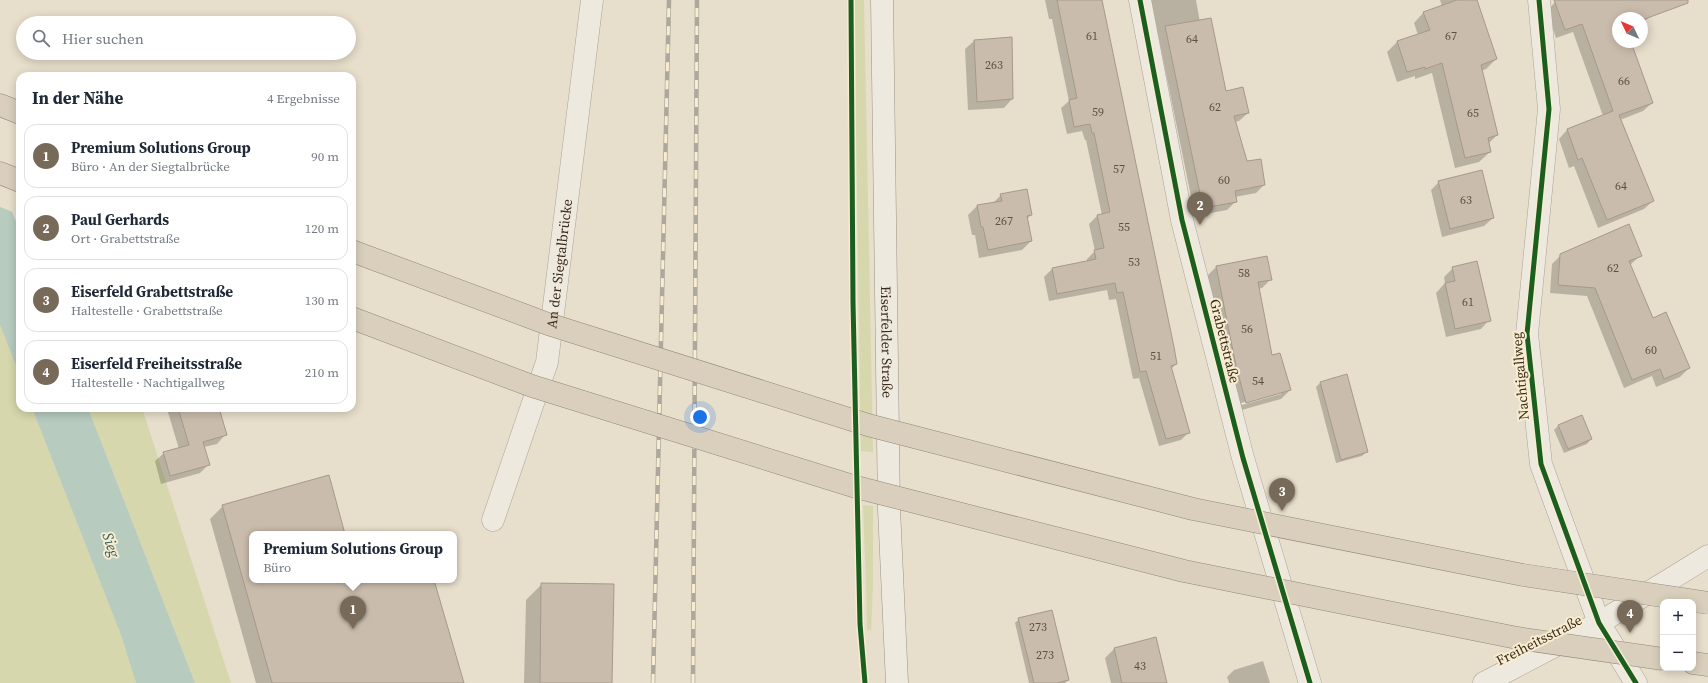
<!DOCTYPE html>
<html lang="de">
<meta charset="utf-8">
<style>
:root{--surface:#fff;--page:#f2f2f3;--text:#1f2937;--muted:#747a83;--line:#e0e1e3;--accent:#776a59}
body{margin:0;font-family:"Source Serif 4",serif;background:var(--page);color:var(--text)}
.controls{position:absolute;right:12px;bottom:12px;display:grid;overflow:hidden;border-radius:8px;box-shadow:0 2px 10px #0003}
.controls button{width:36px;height:36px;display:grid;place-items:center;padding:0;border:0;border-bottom:1px solid var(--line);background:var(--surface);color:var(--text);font:20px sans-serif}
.compass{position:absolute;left:1612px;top:12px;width:36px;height:36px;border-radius:50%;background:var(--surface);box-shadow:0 2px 10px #0003;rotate:314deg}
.you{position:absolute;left:700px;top:417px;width:14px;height:14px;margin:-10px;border:3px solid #fff;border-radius:50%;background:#1a73e8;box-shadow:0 0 0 6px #1a73e833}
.badge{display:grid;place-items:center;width:26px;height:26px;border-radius:50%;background:var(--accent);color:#fff;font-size:13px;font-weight:700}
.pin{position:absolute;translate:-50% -33px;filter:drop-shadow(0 1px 2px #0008)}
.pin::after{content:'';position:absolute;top:21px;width:14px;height:12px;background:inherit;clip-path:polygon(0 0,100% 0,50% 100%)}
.popup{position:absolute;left:249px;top:531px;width:208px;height:52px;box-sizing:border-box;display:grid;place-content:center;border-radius:8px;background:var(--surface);filter:drop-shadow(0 1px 3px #0005);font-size:13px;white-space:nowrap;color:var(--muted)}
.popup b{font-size:15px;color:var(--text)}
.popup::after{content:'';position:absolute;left:50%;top:100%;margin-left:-8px;border:8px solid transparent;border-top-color:var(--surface)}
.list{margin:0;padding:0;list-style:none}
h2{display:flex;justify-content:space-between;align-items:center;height:52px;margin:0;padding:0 16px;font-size:17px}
h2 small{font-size:13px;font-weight:400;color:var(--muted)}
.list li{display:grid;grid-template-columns:26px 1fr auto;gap:12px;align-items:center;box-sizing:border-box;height:64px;margin:0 8px 8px;padding:0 8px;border:1px solid var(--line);border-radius:12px}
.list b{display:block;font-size:15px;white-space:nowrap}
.list p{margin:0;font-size:13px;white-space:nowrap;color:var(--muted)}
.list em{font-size:13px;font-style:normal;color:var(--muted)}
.icon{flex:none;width:22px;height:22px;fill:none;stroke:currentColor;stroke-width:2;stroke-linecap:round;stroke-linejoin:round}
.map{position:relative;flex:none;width:1708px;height:683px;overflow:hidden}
.search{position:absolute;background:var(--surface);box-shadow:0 2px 10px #0003;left:16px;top:16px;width:340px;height:44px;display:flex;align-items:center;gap:10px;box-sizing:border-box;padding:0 14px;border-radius:22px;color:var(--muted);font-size:15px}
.panel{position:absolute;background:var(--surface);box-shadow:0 2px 10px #0003;left:16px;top:72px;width:340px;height:340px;border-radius:12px}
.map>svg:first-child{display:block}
.green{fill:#d6d7ac}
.water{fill:#b7cbbf}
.pier{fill:#e7decb}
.shadow{fill:#0003;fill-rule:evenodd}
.building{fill:#cabcac;stroke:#a7998a}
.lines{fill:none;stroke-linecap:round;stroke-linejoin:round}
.street-casing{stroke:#aba395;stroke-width:23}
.secondary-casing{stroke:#9b9284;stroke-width:23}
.highway-casing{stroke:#91887b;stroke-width:23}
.street{stroke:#eee9de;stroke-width:22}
.secondary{stroke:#eee9de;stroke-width:22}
.highway{stroke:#d9cfbc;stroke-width:22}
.rail-casing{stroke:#ada89e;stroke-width:4.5}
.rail{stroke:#f8edd0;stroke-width:3;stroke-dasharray:9;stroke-linecap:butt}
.highway-bridge-casing{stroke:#91887b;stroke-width:23;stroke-linecap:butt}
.highway-bridge{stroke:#d9cfbc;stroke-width:22}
.cycleway-casing{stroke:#f8edd0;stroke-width:8}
.cycleway{stroke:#1b5e20;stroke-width:5}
.labels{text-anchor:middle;stroke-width:4;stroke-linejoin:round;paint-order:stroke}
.number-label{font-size:12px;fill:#5f4f40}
.street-label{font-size:14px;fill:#3b2b1c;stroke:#f8edd0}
.water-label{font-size:15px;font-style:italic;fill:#2a5c59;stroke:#f8edd0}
</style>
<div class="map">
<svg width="1708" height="683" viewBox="0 0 1708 683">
<rect width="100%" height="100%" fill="#e7decb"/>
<!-- green -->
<g class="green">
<polygon points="854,0 864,0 873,452 861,451"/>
<polygon points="0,325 20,376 20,408 32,408 121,635 136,683 0,683"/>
<polygon points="88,408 142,408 231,683 195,683"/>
<polygon points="863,505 873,506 873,585 871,630 867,630 866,585"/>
</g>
<!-- water -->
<g class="water">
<polygon points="0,183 20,231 20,376 0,325"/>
<polygon points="32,408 88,408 195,683 136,683 121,635"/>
</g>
<!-- pier -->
<polygon class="pier" points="0,181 2,182 15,213 0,207"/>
<!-- shadow -->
<g class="shadow">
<polygon points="1045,0 1101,0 1176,364 1171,369 1189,432 1181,440 1159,446 1139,378 1133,379 1116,299 1109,300 1107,290 1049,301 1044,277 1052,269 1087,262 1087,259 1095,251 1089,224 1097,216 1102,215 1086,140 1085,140 1082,131 1067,134 1061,108 1069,101 1052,19 1049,19"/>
<polygon points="1151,0 1196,0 1200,22 1226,92 1248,113 1239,121 1235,122 1247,163 1264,185 1256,193 1235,197 1236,201 1227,210 1195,216"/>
<polygon points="1440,0 1476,0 1496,59 1486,69 1481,71 1497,135 1488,144 1490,152 1479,162 1455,168 1432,73 1415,79 1415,76 1397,82 1387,52 1397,42 1418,35 1414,23 1424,12 1442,6"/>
<polygon points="1557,0 1645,0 1650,16 1642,24 1642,18 1618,18 1618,42 1630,42 1652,103 1643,111 1620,120 1653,201 1644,209 1598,228 1574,166 1569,168 1559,139 1567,130 1603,116 1573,32 1556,38 1547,11"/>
<polygon points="1011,38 1012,99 1004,108 968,110 965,49 974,41"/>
<polygon points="1439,182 1493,218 1484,226 1442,237 1431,190"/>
<polygon points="1001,195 1031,215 1027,219 1031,241 1022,250 979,258 975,235 972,235 968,215 977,206 992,204"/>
<polygon points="1561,255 1641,255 1630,265 1653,319 1689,368 1680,377 1656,387 1652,376 1624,388 1587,296 1550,293 1552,264"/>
<path d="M1266,258L1271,279L1262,288L1258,289L1272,357L1290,390L1281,399L1238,411L1207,276L1216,267ZM1281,392V394L1242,405L1241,403Z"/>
<polygon points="1453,268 1489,320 1481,329 1446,337 1436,293 1445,283 1444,277"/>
<polygon points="1320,383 1366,452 1362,456 1336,463 1316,387"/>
<polygon points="169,408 218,408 225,435 217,444 204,447 209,464 200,473 161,484 155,461 164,453 179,449 167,409"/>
<polygon points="1581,416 1591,439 1587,444 1564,453 1554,430 1558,426"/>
<polygon points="223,506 344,534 252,534 252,580 433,580 462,683 256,683 210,519"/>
<polygon points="542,584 611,683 524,683 526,600"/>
<polygon points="1019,619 1068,680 1065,683 1029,683 1015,623"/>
<polygon points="1155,639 1166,683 1111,683 1105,658 1114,649"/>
<polygon points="1263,661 1270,683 1229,683 1227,677 1234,670"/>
</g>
<!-- building -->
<g class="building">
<polygon points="1057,0 1102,0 1174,347 1177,364 1171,366 1190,433 1166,439 1146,371 1140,372 1123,292 1117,293 1115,283 1057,294 1052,268 1096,259 1094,250 1104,248 1097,215 1110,212 1094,133 1092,133 1090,124 1074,127 1069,100 1077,98"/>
<polygon points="1457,0 1477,0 1497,59 1481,65 1498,135 1488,138 1491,152 1465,158 1442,63 1425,69 1425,67 1407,72 1397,41 1430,30 1423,12"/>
<polygon points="1554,0 1688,0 1688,3 1642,20 1642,18 1618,18 1618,42 1631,42 1653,103 1619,115 1654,201 1607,220 1582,158 1578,160 1567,129 1613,111 1582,24 1565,30"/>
<polygon points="1211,18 1226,91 1243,87 1249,113 1234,116 1247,161 1261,159 1265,185 1235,191 1237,202 1203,208 1165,26"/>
<polygon points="1012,37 1013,99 977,102 974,40"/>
<polygon points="1482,170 1494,218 1450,229 1438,181"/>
<polygon points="1027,189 1032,215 1027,216 1032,241 988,250 983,227 981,227 977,205 1002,201 1000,194"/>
<polygon points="1629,224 1642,256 1629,261 1653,318 1666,312 1690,368 1664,379 1660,369 1632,380 1595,288 1558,285 1560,254"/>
<polygon points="1267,256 1272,280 1258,282 1272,355 1280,353 1291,390 1246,403 1236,366 1216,266"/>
<polygon points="1477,261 1491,321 1455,329 1445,283 1455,281 1452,267"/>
<polygon points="1347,374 1368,452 1341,460 1320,382"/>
<polygon points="178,408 219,408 227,435 203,442 210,465 170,476 163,452 189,445"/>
<polygon points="1582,415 1592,439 1568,449 1558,425"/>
<polygon points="329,475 345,534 252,534 252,580 434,580 464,683 272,683 222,505"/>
<polygon points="541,583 614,584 612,683 540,683"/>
<polygon points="1052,610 1069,680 1057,683 1034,683 1018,618"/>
<polygon points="1156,637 1167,683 1122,683 1114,648"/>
</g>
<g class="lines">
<!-- street casing -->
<g class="street-casing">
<g id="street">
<polyline points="1140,0 1182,220 1243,458 1310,683"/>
<polyline points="1539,0 1549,109 1527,334 1541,464 1599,623 1636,683"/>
<path id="s1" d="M493,520L547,362L592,0"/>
<polyline points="1484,683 1599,623 1708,556"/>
</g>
</g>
<!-- secondary casing -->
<g class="secondary-casing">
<g id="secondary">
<path id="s2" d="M882,0L889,509L897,683"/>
</g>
</g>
<!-- highway casing -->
<g class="highway-casing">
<g id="highway">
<polyline points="0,105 20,113"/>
<polyline points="0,173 20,181"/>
<polyline points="1693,663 1708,665"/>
</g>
</g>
<!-- street -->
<use href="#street" class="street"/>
<!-- secondary -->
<use href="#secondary" class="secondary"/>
<!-- highway -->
<use href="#highway" class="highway"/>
<!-- rail casing -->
<g class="rail-casing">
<g id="rail">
<polyline points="653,683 669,0"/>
<polyline points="693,683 697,0"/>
</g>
</g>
<!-- rail -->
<use href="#rail" class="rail"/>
<!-- highway-bridge casing -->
<g class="highway-bridge-casing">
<g id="highway-bridge">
<polyline points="352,251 548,324 868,425 1193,509 1523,575 1708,603"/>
<polyline points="352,318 532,386 856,487 1184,571 1517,638 1663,659"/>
</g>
</g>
<!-- highway-bridge -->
<use href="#highway-bridge" class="highway-bridge"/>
<!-- cycleway casing -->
<g class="cycleway-casing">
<g id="cycleway">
<polyline points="851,0 853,302 860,624 865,683"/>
<polyline points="1140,0 1182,220 1243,458 1310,683"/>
<polyline points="1539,0 1549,109 1527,334 1541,464 1599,623 1636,683"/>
</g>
</g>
<!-- cycleway -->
<use href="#cycleway" class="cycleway"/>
</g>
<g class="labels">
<!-- number labels -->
<g class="number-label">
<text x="1092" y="40">61</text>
<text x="1451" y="40">67</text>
<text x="1192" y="43">64</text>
<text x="994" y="69">263</text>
<text x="1624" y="85">66</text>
<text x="1215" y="111">62</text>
<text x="1098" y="116">59</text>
<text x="1473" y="117">65</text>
<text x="1119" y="173">57</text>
<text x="1224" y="184">60</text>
<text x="1621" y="190">64</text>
<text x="1466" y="204">63</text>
<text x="1004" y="225">267</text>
<text x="1124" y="231">55</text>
<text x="1134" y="266">53</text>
<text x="1613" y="272">62</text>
<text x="1244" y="277">58</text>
<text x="1468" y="306">61</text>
<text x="1247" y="333">56</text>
<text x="1651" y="354">60</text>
<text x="1156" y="360">51</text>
<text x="1258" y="385">54</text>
<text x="1038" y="631">273</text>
<text x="1045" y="659">273</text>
<text x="1140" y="670">43</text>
</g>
<!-- street labels -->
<g class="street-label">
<text dy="5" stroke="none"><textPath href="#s1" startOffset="266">An der Siegtalbrücke</textPath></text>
<text transform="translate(1225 341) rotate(76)" y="5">Grabettstraße</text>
<text dy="5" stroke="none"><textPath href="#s2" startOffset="342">Eiserfelder Straße</textPath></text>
<text transform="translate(1520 376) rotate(-95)" y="5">Nachtigallweg</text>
<text transform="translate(1539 640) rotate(-27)" y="5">Freiheitsstraße</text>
</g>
<!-- water labels -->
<g class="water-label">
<text transform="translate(111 545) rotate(72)" y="5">Sieg</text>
</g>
</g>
</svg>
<div class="controls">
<button>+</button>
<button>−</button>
</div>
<svg class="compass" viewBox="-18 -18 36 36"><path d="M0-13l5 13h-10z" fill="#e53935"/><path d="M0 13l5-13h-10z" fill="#747a83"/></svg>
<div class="you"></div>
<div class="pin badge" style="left:353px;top:629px">1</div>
<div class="popup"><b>Premium Solutions Group</b>Büro</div>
<div class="pin badge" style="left:1200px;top:225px">2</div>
<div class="pin badge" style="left:1282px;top:511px">3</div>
<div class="pin badge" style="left:1630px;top:633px">4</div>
<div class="search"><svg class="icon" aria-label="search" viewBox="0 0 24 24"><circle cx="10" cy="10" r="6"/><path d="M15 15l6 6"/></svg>Hier suchen</div>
<section class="panel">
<h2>In der Nähe<small>4 Ergebnisse</small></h2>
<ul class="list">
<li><span class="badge">1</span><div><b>Premium Solutions Group</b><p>Büro · An der Siegtalbrücke</p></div><em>90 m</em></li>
<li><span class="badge">2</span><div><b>Paul Gerhards</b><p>Ort · Grabettstraße</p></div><em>120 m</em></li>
<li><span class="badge">3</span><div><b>Eiserfeld Grabettstraße</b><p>Haltestelle · Grabettstraße</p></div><em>130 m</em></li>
<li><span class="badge">4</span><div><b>Eiserfeld Freiheitsstraße</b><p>Haltestelle · Nachtigallweg</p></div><em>210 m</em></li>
</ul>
</section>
</div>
